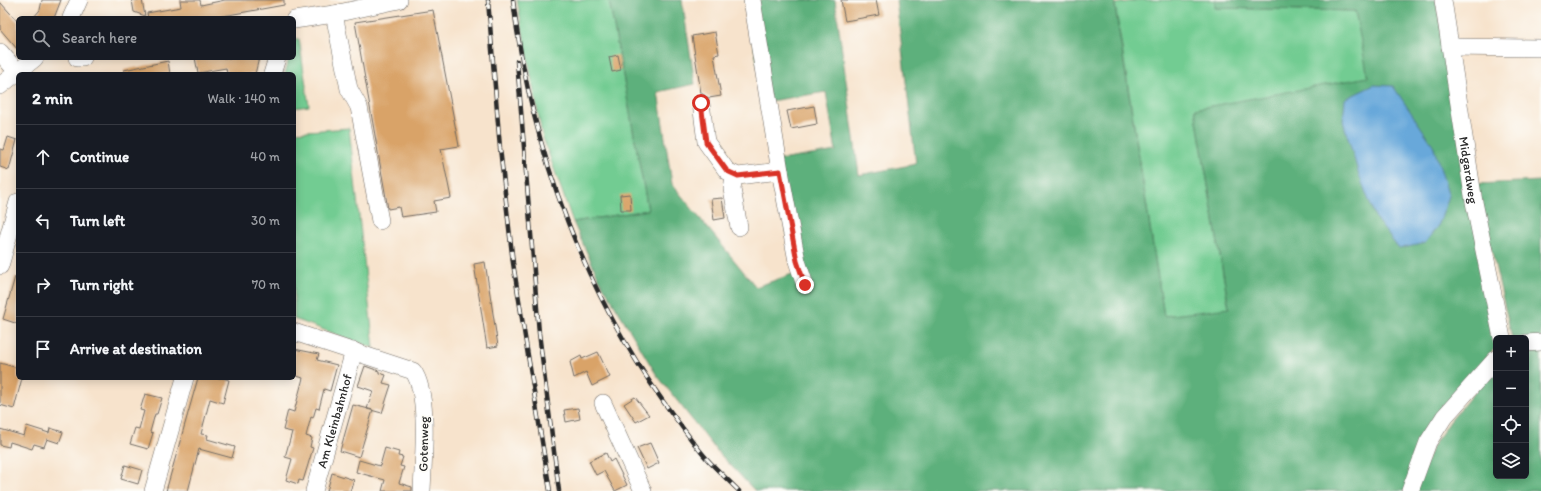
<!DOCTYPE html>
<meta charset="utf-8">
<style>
:root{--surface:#171b24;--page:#20242c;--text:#f1f3f6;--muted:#9ea1a6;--line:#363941}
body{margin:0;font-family:Itim,sans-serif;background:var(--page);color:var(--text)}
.controls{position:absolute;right:12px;bottom:12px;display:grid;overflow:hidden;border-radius:6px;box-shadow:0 2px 10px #0003}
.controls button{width:36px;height:36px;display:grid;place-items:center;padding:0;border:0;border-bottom:1px solid var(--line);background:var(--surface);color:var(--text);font:20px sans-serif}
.stop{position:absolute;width:12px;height:12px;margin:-9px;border:3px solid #d93025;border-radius:50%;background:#fff}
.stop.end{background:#d93025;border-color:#fff;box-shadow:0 1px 4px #0008}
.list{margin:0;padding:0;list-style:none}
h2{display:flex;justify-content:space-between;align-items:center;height:52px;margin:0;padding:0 16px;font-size:17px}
h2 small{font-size:13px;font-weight:400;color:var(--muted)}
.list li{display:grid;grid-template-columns:26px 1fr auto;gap:12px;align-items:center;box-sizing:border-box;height:64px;padding:0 16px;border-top:1px solid var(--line)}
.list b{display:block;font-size:15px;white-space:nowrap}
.list em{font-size:13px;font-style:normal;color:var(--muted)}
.icon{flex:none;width:22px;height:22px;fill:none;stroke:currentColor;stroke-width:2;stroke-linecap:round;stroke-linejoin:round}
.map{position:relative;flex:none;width:1541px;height:491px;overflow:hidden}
.search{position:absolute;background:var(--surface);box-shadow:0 2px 10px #0003;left:16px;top:16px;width:280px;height:44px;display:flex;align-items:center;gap:10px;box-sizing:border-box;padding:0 14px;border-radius:6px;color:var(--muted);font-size:15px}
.panel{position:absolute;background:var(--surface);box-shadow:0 2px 10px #0003;left:16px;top:72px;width:280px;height:308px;border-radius:6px}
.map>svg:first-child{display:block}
.green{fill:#72cc92;stroke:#4e7c5e}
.forest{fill:#5db07c;stroke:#446e54}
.water{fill:#67a8da;stroke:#496a82}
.building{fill:#d9a367}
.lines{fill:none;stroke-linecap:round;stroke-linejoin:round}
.minor-casing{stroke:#726b63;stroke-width:18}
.minor{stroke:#fff;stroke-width:17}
.rail-casing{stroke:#2b2b2b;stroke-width:4.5}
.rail{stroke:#fdfcf7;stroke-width:3;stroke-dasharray:9;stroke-linecap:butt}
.route{stroke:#d93025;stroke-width:5}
.labels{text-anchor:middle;stroke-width:3.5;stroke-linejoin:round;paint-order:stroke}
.street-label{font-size:13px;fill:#2b2b2b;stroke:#fdfcf7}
</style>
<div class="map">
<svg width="1541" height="491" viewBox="0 0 1541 491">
<rect width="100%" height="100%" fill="#fdfcf7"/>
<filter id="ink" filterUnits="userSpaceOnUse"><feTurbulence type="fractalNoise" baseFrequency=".025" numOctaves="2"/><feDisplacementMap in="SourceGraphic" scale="8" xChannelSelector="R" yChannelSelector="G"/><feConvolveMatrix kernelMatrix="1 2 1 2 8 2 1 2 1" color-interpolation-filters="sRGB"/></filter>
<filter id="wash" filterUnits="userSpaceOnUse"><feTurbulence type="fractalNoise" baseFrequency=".012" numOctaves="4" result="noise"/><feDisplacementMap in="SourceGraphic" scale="16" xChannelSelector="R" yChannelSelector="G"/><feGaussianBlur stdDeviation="0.9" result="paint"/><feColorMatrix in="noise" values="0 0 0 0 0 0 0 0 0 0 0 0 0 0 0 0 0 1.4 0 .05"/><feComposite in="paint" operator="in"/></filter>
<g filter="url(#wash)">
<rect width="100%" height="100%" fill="#f7e3cc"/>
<!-- green -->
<g class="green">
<polygon points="517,0 609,0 648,210 573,222 542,135"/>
<polygon points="1140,0 1215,0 1216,8 1355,11 1369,78 1195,109 1229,309 1164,316 1115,4"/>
<polygon points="299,39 309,106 294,108 294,74 285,74 289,58 294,58 294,40"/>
<polygon points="349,128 374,348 294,319 294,132"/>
</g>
<!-- forest -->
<g class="forest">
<polygon points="609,0 682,0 695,84 658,92 672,184 756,287 795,273 774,161 836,151 826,92 764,102 746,0 835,0 859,175 916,164 896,0 1114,0 1164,316 1229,308 1195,109 1368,77 1355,11 1215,8 1215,0 1436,0 1496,347 1441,411 1405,491 755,491 716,450 656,374 599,279 573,222 648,210"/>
<polygon points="1541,181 1541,491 1416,491 1432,447 1451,420 1496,366 1496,476 1526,476 1526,338 1512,338 1476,184"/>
</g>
<!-- water -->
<polygon class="water" points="1374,85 1393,86 1433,145 1449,196 1439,224 1425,243 1399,249 1376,219 1359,175 1343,121 1345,99"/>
<g id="blocks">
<!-- building -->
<g class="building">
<polygon points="42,0 61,0 54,18 33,18 40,10"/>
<polygon points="132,0 142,0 145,16 134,12"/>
<polygon points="180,0 200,0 201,5 225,0 284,0 284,5 212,18 148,18 147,13 181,7"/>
<polygon points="841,0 876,0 879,15 845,21"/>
<polygon points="0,2 18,22 18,50 0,29"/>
<polygon points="433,10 459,146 441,149 451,198 434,201 436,212 401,217 399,207 388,209 355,22"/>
<polygon points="715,32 719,54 714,55 721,96 709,98 701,93 692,36"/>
<polygon points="618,55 621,70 612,72 609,57"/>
<polygon points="195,58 259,58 255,74 227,74 226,68 198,73"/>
<polygon points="168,61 170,74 125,74 124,70"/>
<polygon points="814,106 817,124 791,129 787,111"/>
<polygon points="8,137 17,140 9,170 0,167 0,149 4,150"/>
<polygon points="630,194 631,210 621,210 620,195"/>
<polygon points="722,198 725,218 714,220 711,199"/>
<polygon points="485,262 498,346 487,348 474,264"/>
<polygon points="15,277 18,278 18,324 3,319"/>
<polygon points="294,349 319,354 317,360 337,365 330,391 324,389 319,409 316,408 313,418 311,417 306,436 312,438 310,447 313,448 303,481 299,480 298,484 286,480 292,459 285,457 292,432 283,430 288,410 294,412 303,378 294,375"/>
<polygon points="598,352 610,377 592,386 586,372 574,378 570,362 581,356 582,359"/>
<polygon points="0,363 18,368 18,378 22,378 14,409 0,405"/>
<polygon points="365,366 379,371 379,373 386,375 383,383 391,385 382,413 367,409 373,391 358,386"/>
<polygon points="198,378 222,378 229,380 223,403 210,399 201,434 208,435 207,439 235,447 232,458 199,449 188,491 166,491"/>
<polygon points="145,394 162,398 157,414 155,414 150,432 153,433 148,449 130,444 135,428 139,429 144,411 140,410"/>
<polygon points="635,397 649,415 636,422 624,404"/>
<polygon points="353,405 373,410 359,457 340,451"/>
<polygon points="578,408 580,419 566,422 564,410"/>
<polygon points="27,426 49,433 50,428 63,432 59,443 47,439 44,447 34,444 32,449 10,442 9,447 0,445 0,429 24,436"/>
<polygon points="650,443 659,463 647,469 637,448"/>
<polygon points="385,448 399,452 398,456 403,457 400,466 404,467 399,483 412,487 412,491 382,491 385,480 356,472 359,460 380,466"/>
<polygon points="606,453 610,462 614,459 627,485 615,491 604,471 596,475 589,461"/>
<polygon points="125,465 142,470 138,484 121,479"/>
<polygon points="332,473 354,480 350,491 327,491"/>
</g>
</g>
</g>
<g filter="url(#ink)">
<use href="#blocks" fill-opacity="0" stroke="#726b63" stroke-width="1"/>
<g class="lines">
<!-- minor casing -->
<g class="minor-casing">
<g id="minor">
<polyline points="752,0 780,171 797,261 805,285"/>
<path id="s1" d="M1443,0L1474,202L1502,338"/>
<polyline points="334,14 349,89 359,107 380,221"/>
<polyline points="71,18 79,0"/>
<polyline points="294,20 334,14 399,0"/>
<polyline points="1450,47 1541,48"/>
<polyline points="0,52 19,74"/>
<polyline points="77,58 83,58"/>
<polyline points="272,74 277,58"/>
<polyline points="0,86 35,58"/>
<polyline points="701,103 706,142 727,171 738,176 780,171"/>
<polyline points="734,176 732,189 739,227"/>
<polyline points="0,266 18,202"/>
<path d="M294,332L413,371C430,394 423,462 422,491"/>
<polyline points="1526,343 1541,342"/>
<polyline points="603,403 643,491"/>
<polyline points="153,491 185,378"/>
<path id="s2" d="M314,491L354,351"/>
<polyline points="1410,491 1428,442 1444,417 1496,359"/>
</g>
</g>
<!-- minor -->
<use href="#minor" class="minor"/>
<!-- rail casing -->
<g class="rail-casing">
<g id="rail">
<polyline points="488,0 500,148 513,263 550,491"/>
<path d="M513,0C531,151 586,301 679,423C688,435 697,448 707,459C717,470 728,480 739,491"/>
<polyline points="517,61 539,333 559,491"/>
</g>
</g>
<!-- rail -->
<use href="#rail" class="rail"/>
</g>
</g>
<g class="lines" filter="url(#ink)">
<!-- route -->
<polyline class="route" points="701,103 706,142 727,171 738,176 780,171 797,261 805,285"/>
</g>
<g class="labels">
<!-- street labels -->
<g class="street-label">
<text dy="5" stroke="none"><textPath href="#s1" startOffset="172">Midgardweg</textPath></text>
<text dy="5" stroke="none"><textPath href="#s2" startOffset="73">Am Kleinbahnhof</textPath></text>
<text transform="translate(423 444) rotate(-89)" y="5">Gotenweg</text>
</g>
</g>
</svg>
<div class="controls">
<button>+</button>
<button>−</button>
<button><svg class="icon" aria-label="locate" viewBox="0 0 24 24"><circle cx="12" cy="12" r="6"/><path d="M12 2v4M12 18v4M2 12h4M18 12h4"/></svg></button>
<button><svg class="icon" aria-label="layers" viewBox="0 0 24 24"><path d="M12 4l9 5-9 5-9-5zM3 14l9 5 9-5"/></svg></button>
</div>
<div class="stop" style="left:701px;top:103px"></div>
<div class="stop end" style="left:805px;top:285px"></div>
<div class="search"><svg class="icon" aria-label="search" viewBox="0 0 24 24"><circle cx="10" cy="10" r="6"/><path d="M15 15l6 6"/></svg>Search here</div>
<section class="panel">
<h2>2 min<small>Walk · 140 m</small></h2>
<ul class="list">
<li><svg class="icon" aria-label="ahead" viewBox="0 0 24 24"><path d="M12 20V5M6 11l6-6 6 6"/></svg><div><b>Continue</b></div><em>40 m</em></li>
<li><svg class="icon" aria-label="left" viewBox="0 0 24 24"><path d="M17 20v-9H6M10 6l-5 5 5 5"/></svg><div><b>Turn left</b></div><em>30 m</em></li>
<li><svg class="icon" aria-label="right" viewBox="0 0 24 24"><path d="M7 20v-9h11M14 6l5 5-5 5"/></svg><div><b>Turn right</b></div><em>70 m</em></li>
<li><svg class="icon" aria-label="arrive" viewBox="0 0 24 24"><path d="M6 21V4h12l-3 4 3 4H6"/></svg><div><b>Arrive at destination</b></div></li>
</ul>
</section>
</div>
